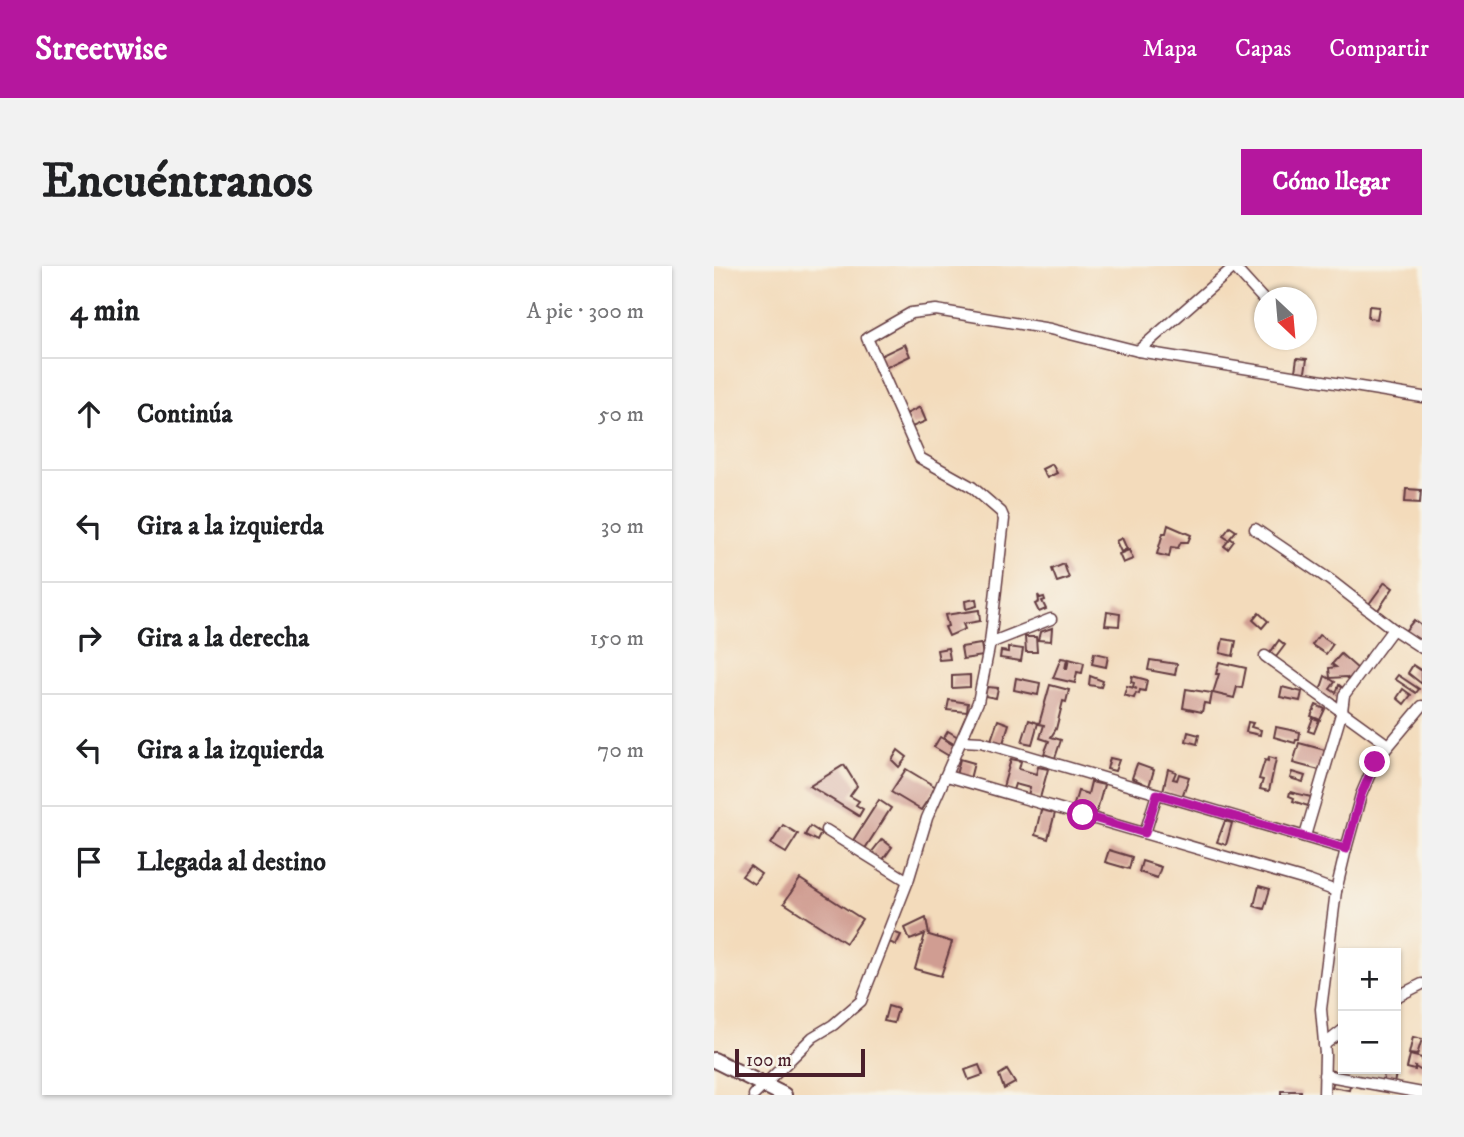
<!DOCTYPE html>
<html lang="es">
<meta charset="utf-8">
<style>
:root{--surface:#fff;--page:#f2f2f2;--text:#202124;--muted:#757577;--line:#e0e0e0;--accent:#b5179e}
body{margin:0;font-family:"IM FELL DW Pica",serif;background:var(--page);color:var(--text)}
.controls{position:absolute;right:21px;bottom:21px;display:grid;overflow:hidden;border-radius:0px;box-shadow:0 2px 5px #0004}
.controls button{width:63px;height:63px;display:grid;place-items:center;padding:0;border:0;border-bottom:2px solid var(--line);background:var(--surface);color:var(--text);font:35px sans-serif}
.compass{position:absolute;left:540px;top:21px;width:63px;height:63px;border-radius:50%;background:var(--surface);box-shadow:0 2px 5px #0004;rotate:154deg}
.scale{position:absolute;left:21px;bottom:18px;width:130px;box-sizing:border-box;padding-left:7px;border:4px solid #4a1f2b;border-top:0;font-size:19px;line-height:24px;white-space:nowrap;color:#4a1f2b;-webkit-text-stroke:5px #f7f3e8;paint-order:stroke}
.stop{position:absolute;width:21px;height:21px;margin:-16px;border:5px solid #b5179e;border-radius:50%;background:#fff}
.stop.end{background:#b5179e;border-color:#fff;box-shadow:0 2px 7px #0008}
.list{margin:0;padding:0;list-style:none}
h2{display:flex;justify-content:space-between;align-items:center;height:91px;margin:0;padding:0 28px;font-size:30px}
h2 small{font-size:23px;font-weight:400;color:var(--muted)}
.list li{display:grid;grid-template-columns:46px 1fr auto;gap:21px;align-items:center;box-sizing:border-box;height:112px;padding:0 28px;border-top:2px solid var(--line)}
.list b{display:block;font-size:26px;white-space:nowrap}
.list em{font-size:23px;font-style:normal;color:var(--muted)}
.icon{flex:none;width:38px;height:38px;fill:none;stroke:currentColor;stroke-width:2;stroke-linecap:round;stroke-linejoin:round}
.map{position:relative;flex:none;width:708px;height:829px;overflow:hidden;border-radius:0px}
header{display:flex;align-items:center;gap:42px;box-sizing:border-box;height:98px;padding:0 35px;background:var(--accent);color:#fff}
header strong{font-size:33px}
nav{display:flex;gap:38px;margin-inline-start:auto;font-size:24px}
.intro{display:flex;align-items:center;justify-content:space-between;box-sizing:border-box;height:168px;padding:0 42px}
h1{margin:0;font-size:49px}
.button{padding:18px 32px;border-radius:0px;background:var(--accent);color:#fff;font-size:24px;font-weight:700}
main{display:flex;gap:42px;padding:0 42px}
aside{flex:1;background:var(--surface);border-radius:0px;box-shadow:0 2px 5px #0004}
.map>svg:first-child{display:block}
.building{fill:#d09d92}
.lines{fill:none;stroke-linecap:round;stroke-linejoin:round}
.minor-casing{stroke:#633b41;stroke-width:13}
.highway-casing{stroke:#633b41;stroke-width:18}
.minor{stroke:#fff;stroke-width:10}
.highway{stroke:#fff;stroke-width:14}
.route{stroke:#b5179e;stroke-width:9}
</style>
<header>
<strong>Streetwise</strong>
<nav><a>Mapa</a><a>Capas</a><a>Compartir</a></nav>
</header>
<div class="intro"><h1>Encuéntranos</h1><a class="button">Cómo llegar</a></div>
<main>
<aside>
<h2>4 min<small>A pie · 300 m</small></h2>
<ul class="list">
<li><svg class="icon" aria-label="ahead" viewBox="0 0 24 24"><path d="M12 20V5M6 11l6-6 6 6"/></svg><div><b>Continúa</b></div><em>50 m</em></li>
<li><svg class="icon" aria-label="left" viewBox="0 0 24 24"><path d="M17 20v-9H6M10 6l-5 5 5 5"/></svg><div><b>Gira a la izquierda</b></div><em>30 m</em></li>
<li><svg class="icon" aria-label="right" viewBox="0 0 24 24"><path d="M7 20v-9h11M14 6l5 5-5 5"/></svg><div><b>Gira a la derecha</b></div><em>150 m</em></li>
<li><svg class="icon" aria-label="left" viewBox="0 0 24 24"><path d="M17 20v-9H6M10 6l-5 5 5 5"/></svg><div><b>Gira a la izquierda</b></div><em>70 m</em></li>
<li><svg class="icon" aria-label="arrive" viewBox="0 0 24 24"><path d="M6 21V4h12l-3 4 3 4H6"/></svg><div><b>Llegada al destino</b></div></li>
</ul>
</aside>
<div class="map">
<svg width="708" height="829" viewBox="0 0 708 829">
<rect width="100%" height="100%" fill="#f7f3e8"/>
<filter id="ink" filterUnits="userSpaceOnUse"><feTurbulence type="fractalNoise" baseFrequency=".0143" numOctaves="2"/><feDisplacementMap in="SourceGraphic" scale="14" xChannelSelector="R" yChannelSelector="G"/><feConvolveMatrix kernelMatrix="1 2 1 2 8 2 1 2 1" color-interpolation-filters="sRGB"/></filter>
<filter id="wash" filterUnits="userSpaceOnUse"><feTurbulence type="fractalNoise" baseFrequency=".00686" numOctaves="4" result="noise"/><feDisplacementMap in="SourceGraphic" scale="28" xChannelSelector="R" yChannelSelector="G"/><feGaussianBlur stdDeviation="1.57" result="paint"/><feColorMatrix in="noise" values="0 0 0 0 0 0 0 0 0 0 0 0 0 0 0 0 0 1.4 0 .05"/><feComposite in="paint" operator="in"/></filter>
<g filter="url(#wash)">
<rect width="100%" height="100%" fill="#f3dbbb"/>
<g id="blocks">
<!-- building -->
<g class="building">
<polygon points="655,40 665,41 663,53 654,52"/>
<polygon points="191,78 196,90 169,103 164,91"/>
<polygon points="583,92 593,93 591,106 581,105"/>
<polygon points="206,141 212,155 198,161 192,148"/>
<polygon points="338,198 343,207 333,212 328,203"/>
<polygon points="692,223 707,224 706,237 691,236"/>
<polygon points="454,259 477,269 474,276 467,276 464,282 457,281 455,291 443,288 449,267 452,267"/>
<polygon points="516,261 522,265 516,272 520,275 514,283 510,280 515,274 509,270"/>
<polygon points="408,272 413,283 407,286 402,275"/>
<polygon points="415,284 419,293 409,297 405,288"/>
<polygon points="350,298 355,312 343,316 338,303"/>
<polygon points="671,316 679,322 664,344 655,338"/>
<polygon points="324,329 326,332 330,331 331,334 328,335 332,343 325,346 321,338 325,336"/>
<polygon points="262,333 263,340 252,343 251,335"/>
<polygon points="265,344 266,355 249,358 251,363 235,370 231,361 234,360 231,349"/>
<polygon points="393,346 406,348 405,360 391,359"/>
<polygon points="545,347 554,355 548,362 539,354"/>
<polygon points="700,354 708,360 708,377 691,365"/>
<polygon points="338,362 337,375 324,374 326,366"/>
<polygon points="605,369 619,378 612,388 598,379"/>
<polygon points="311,371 322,371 323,386 312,386"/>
<polygon points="509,373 522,375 519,390 506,387"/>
<polygon points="565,374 571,379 562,391 556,387"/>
<polygon points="267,378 269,390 249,393 247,381"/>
<polygon points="294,381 309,383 307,395 286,392 287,385 294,386"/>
<polygon points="234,382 236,393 225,394 223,384"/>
<polygon points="380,387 394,390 392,401 378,398"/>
<polygon points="627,388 644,403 635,413 632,411 616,412 615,402 622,401 618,398"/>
<polygon points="347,392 353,393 351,403 353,403 355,393 370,397 368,407 363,406 361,417 339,412"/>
<polygon points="436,394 463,398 461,409 434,404"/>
<polygon points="505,396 532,402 528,422 523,421 520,432 499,427 505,408 502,408"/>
<polygon points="699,399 708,405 708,418 694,407"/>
<polygon points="256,409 256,421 238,422 238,410"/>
<polygon points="684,409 705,423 702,427 681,413"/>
<polygon points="376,410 389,415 387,421 375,419"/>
<polygon points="418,410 433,414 431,425 426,424 425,428 422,427 420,432 410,429 413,420 423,423 419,421 420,417 417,416"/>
<polygon points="611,410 621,416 616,423 622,427 625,419 630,423 623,435 606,425"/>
<polygon points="302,412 326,417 324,429 300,424"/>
<polygon points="336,419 355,424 352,436 349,435 342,463 337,471 347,474 341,492 330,488 335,475 326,472 330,459 325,458"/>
<polygon points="273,421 284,422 282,432 271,430"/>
<polygon points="568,421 588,426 586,435 566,431"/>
<polygon points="472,423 498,427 496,438 490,437 488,446 469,442"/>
<polygon points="689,423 697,429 690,438 683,432"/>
<polygon points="235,434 254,437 253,446 233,444"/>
<polygon points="602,439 611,443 606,454 597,450"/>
<polygon points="599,452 605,454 600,467 594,465"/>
<polygon points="284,454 295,458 289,477 277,474"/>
<polygon points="315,454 324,457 318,478 308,476"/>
<polygon points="534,456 539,457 537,461 547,464 546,469 532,466"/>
<polygon points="562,461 586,466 585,474 582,474 581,477 560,471"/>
<polygon points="234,465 244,471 240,478 230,472"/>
<polygon points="474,466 485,469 483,478 472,475"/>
<polygon points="226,471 241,480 235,490 220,481"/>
<polygon points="585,477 611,484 605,504 579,497"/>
<polygon points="184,484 193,491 185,501 178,494"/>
<polygon points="555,491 562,493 555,525 546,523 549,514 545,513 551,494 554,495"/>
<polygon points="396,492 405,494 401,505 393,503"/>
<polygon points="246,493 260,497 256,513 242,509"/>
<polygon points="297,493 307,495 305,503 322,508 324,501 334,503 326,532 314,529 316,522 301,518 299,524 289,521"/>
<polygon points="423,498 440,504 435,520 418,512"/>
<polygon points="130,499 143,520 136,530 145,535 142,539 149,543 145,550 96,520"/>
<polygon points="192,503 222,521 207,544 177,526"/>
<polygon points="454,503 462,506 459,513 463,514 465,508 475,511 468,531 449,525"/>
<polygon points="578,506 591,510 589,516 576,512"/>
<polygon points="377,516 390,519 382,548 359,542 364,525 374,528"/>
<polygon points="576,526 597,531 594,540 579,535 580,532 575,530"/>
<polygon points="165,534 177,542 150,584 138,576"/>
<polygon points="327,544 341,547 334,573 321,569"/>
<polygon points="511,555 518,557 512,579 503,576"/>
<polygon points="69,559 84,568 72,587 57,578"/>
<polygon points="96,560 107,567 103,575 91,569"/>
<polygon points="168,573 178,581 168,595 157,587"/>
<polygon points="395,584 418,591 415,603 391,596"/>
<polygon points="428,595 447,601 443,612 425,606"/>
<polygon points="36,600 47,608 40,618 28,610"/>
<polygon points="86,613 148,653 132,677 70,637"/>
<polygon points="545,620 556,623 550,643 540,640"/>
<polygon points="212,652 215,669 238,676 227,710 201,703 211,668 196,674 191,662"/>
<polygon points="179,666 187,669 182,679 175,676"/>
<polygon points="174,740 184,743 180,757 170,755"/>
<polygon points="699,771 708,773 703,789 695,788"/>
<polygon points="696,789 708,792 708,805 701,801 701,804 693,802"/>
<polygon points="265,799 269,809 255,814 251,804"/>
<polygon points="672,803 682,807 680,818 670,815 669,806 671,807"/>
<polygon points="293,804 301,817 290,823 285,809"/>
<polygon points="620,813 637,816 635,824 618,821"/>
<rect x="567" y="825" width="20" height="4"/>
</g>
</g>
</g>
<g filter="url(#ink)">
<use href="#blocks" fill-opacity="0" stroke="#633b41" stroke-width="2"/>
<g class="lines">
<!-- minor casing -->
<g class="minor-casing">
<g id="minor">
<polyline points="520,1 550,34"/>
<polyline points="424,85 521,0"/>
<polyline points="541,263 616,314 679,363 708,382"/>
<polyline points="276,377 337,353"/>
<polyline points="551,390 674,479"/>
<polyline points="249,475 267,476 632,583"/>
<polyline points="233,510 595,615 622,625"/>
<polyline points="112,564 194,615"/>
<polyline points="431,567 443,528"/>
<polyline points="591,570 628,445 630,429 679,363"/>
<polyline points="682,731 708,718"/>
<polyline points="610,779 629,764"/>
<polyline points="610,809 708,827"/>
<polyline points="40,829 99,771 119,759 147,735 194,615 213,552 264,436 276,377 290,253 287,246 258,221 206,192 153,72 197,47 222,44 336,63 424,85 708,131"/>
<polyline points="610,829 611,788 607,743 622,625 632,583 647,529 661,496 708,440"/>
</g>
</g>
<!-- highway casing -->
<g class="highway-casing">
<polyline id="highway" points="0,794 70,829"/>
</g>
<!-- minor -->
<use href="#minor" class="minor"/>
<!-- highway -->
<use href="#highway" class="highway"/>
</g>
</g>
<g class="lines" filter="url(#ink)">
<!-- route -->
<polyline class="route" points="369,549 431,567 443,528 632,583 647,529 661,496"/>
</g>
</svg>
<div class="controls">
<button>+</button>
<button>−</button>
</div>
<svg class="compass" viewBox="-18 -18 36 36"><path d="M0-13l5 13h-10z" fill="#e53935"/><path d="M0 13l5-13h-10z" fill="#757577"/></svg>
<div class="scale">100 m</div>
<div class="stop" style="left:369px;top:549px"></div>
<div class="stop end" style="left:661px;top:496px"></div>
</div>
</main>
